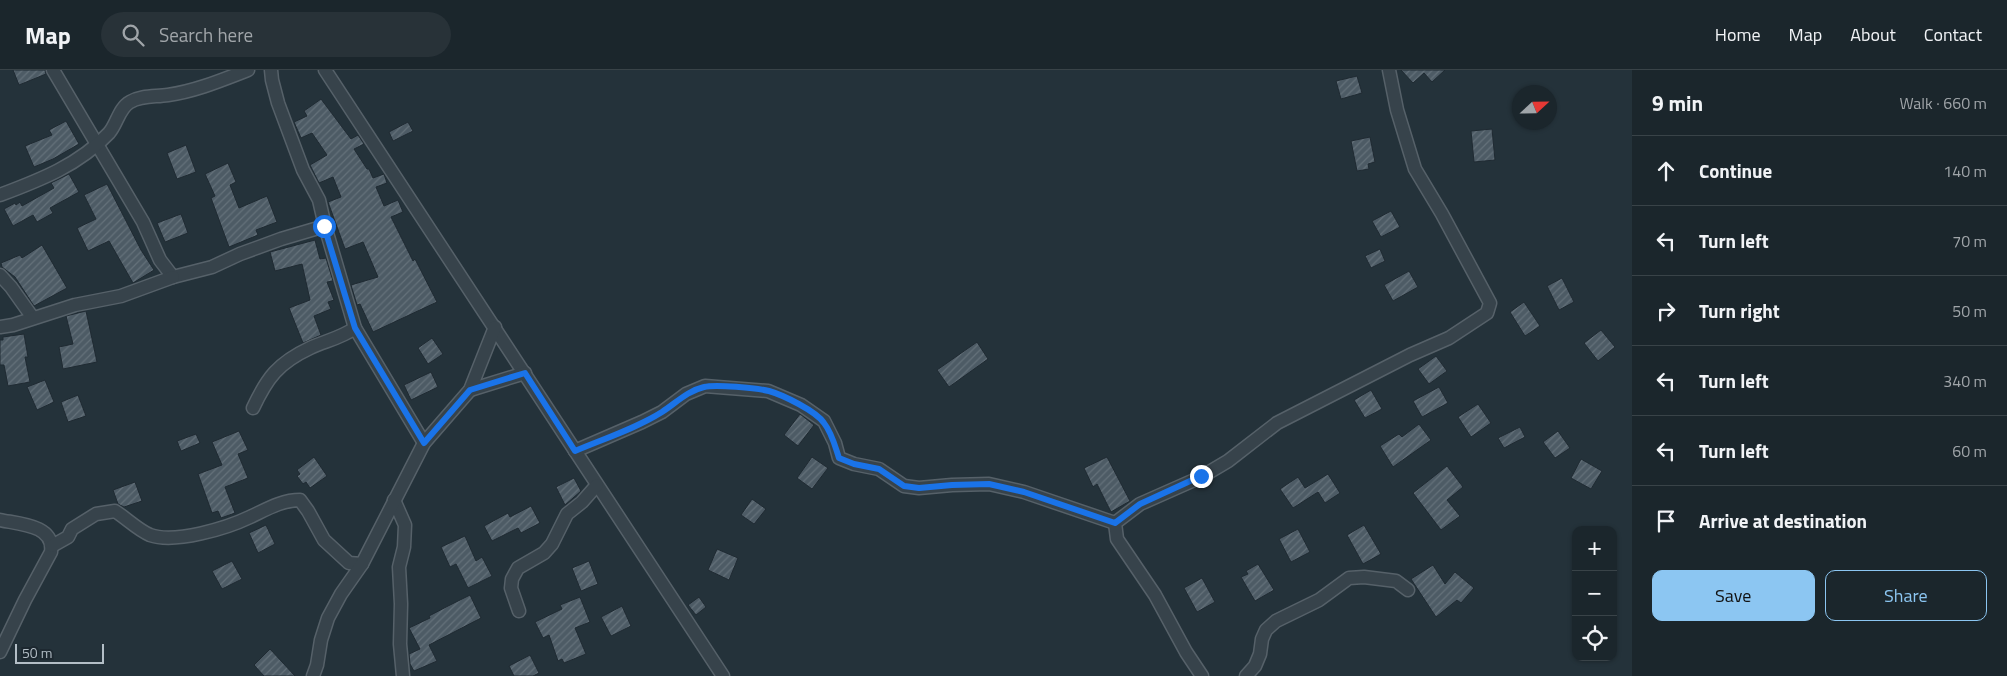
<!DOCTYPE html>
<meta charset="utf-8">
<style>
:root{--surface:#1b262c;--page:#283238;--text:#f1f3f6;--muted:#a0a5a9;--line:#394348;--accent:#8cc6f2}
body{margin:0;font-family:"Titillium Web",sans-serif;background:var(--page);color:var(--text)}
.controls{position:absolute;right:15px;bottom:15px;display:grid;overflow:hidden;border-radius:10px;box-shadow:0 1px 4px #0004}
.controls button{width:45px;height:45px;display:grid;place-items:center;padding:0;border:0;border-bottom:1px solid var(--line);background:var(--surface);color:var(--text);font:25px sans-serif}
.compass{position:absolute;left:1512px;top:15px;width:45px;height:45px;border-radius:50%;background:var(--surface);box-shadow:0 1px 4px #0004;rotate:68deg}
.scale{position:absolute;left:15px;bottom:12px;width:89px;box-sizing:border-box;padding-left:5px;border:2px solid #b3bec6;border-top:0;font-size:14px;line-height:18px;white-space:nowrap;color:#b3bec6;-webkit-text-stroke:4px #1d2830;paint-order:stroke}
.stop{position:absolute;width:15px;height:15px;margin:-11px;border:4px solid #1a73e8;border-radius:50%;background:#fff}
.stop.end{background:#1a73e8;border-color:#fff;box-shadow:0 1px 5px #0008}
.list{margin:0;padding:0;list-style:none}
h2{display:flex;justify-content:space-between;align-items:center;height:65px;margin:0;padding:0 20px;font-size:21px}
h2 small{font-size:16px;font-weight:400;color:var(--muted)}
.list li{display:grid;grid-template-columns:32px 1fr auto;gap:15px;align-items:center;box-sizing:border-box;height:70px;padding:0 20px;border-top:1px solid var(--line)}
.list b{display:block;font-size:19px;white-space:nowrap}
.list em{font-size:16px;font-style:normal;color:var(--muted)}
.actions{display:flex;gap:10px;padding:15px 20px}
.actions a{flex:1;padding:11px 0;border:1px solid var(--accent);border-radius:10px;text-align:center;font-size:18px;color:var(--accent)}
.actions .main{background:var(--accent);color:#111}
.icon{flex:none;width:28px;height:28px;fill:none;stroke:currentColor;stroke-width:2;stroke-linecap:round;stroke-linejoin:round}
.map{position:relative;flex:none;width:1632px;height:606px;overflow:hidden}
header{display:flex;align-items:center;gap:30px;box-sizing:border-box;height:70px;padding:0 25px;background:var(--surface);border-bottom:1px solid var(--line)}
header strong{font-size:24px}
nav{display:flex;gap:28px;margin-inline-start:auto;font-size:18px}
.search{width:350px;height:45px;background:var(--page);display:flex;align-items:center;gap:12px;box-sizing:border-box;padding:0 18px;border-radius:28px;color:var(--muted);font-size:19px}
main{display:flex}
aside{flex:1;background:var(--surface)}
.map>svg:first-child{display:block}
.building{fill:url(#building-hatch);stroke:#1f2a32}
.lines{fill:none;stroke-linecap:round;stroke-linejoin:round}
.minor-casing{stroke:#566169;stroke-width:15}
.minor{stroke:#37434b;stroke-width:12}
.route{stroke:#1a73e8;stroke-width:6}
</style>
<header>
<strong>Map</strong>
<div class="search"><svg class="icon" aria-label="search" viewBox="0 0 24 24"><circle cx="10" cy="10" r="6"/><path d="M15 15l6 6"/></svg>Search here</div>
<nav><a>Home</a><a>Map</a><a>About</a><a>Contact</a></nav>
</header>
<main>
<div class="map">
<svg width="1632" height="606" viewBox="0 0 1632 606">
<defs>
<pattern id="building-hatch" width="6" height="6" patternUnits="userSpaceOnUse" patternTransform="scale(1.25)"><rect width="6" height="6" fill="#4d5b65"/><path d="M-1 1l2-2M0 6l6-6M5 7l2-2" fill="none" stroke="#64717a"/></pattern>
</defs>
<rect width="100%" height="100%" fill="#24323a"/>
<!-- building -->
<g class="building">
<polygon points="13,0 45,0 46,4 19,15"/>
<polygon points="1401,0 1445,0 1432,12 1424,3 1413,13"/>
<polygon points="1357,6 1362,23 1341,29 1336,11"/>
<polygon points="321,29 351,69 358,65 364,74 354,79 367,99 369,99 373,108 384,104 387,113 376,117 384,136 398,130 403,142 391,147 413,191 415,189 437,232 373,262 360,234 357,235 351,215 378,207 363,172 345,179 328,132 341,127 333,107 319,113 310,95 327,85 312,63 301,68 294,52 307,46 304,41"/>
<polygon points="66,51 79,74 53,89 34,97 25,76 52,65 49,60"/>
<polygon points="408,52 413,61 393,71 389,62"/>
<polygon points="1492,59 1495,90 1474,92 1471,61"/>
<polygon points="1370,67 1375,92 1368,94 1369,99 1357,101 1351,71"/>
<polygon points="186,75 196,102 177,109 167,83"/>
<polygon points="228,93 236,112 230,115 239,138 267,126 277,152 256,160 258,165 229,177 211,128 215,126 205,104"/>
<polygon points="69,104 79,122 50,138 53,143 37,152 33,145 13,156 4,139 15,133 16,135 20,132 22,136 54,118 51,113"/>
<polygon points="107,114 141,180 154,200 133,213 109,171 88,181 77,158 96,149 84,125"/>
<polygon points="1391,141 1400,157 1381,167 1372,151"/>
<polygon points="181,144 188,163 165,172 157,153"/>
<polygon points="315,170 320,189 326,188 333,211 327,212 334,230 328,232 331,239 314,246 321,265 303,273 289,238 310,230 302,194 275,201 270,182"/>
<polygon points="42,175 67,218 34,236 15,207 2,197 1,193 20,185 22,188"/>
<polygon points="1380,179 1385,191 1371,198 1365,186"/>
<polygon points="1409,201 1418,217 1393,231 1384,215"/>
<polygon points="1562,208 1574,232 1559,240 1547,216"/>
<polygon points="1524,232 1540,256 1525,266 1510,242"/>
<polygon points="86,241 97,292 63,299 59,277 73,274 66,246"/>
<polygon points="1601,260 1615,277 1598,291 1584,273"/>
<polygon points="24,264 28,287 25,287 30,312 8,316 4,295 0,295 0,270 3,270 3,267"/>
<polygon points="432,268 443,284 428,294 418,278"/>
<polygon points="977,272 988,289 949,317 937,300"/>
<polygon points="1436,286 1447,301 1429,314 1418,299"/>
<polygon points="431,302 438,317 411,330 404,315"/>
<polygon points="45,310 54,332 37,340 27,317"/>
<polygon points="1439,317 1448,333 1422,347 1413,331"/>
<polygon points="1371,320 1382,339 1365,348 1354,330"/>
<polygon points="78,325 86,346 68,352 61,332"/>
<polygon points="1478,334 1491,353 1471,367 1458,347"/>
<polygon points="800,344 814,355 798,376 784,365"/>
<polygon points="1419,354 1431,370 1393,397 1380,376 1399,364 1402,367"/>
<polygon points="1520,357 1525,367 1504,378 1498,368"/>
<polygon points="239,361 248,380 238,384 248,408 225,417 235,443 221,448 218,441 212,443 198,404 222,395 212,372"/>
<polygon points="1558,361 1570,378 1555,388 1543,372"/>
<polygon points="196,364 200,373 181,381 177,371"/>
<polygon points="314,387 327,406 310,418 306,412 303,414 297,406 300,404 297,400"/>
<polygon points="812,387 828,398 812,419 797,408"/>
<polygon points="1107,387 1130,431 1111,442 1097,414 1093,417 1084,398"/>
<polygon points="1581,389 1602,401 1591,419 1571,408"/>
<polygon points="1447,396 1463,417 1447,430 1460,446 1441,460 1413,423"/>
<polygon points="1328,404 1340,423 1325,433 1318,422 1293,438 1280,419 1298,407 1305,418"/>
<polygon points="574,408 581,421 565,435 556,417"/>
<polygon points="135,412 142,431 124,437 118,434 113,420"/>
<polygon points="752,429 766,439 754,454 741,445"/>
<polygon points="531,436 540,453 521,463 518,458 492,471 484,456 508,443 510,447"/>
<polygon points="266,455 275,474 258,483 249,463"/>
<polygon points="1364,455 1381,484 1363,494 1347,465"/>
<polygon points="1298,459 1310,482 1291,492 1279,469"/>
<polygon points="465,466 476,491 482,487 492,506 468,518 456,494 450,497 441,477"/>
<polygon points="717,479 738,488 729,510 708,500"/>
<polygon points="232,491 242,509 222,519 212,501"/>
<polygon points="589,491 598,514 581,521 572,498"/>
<polygon points="1258,494 1274,520 1255,531 1241,507 1248,504 1246,501"/>
<polygon points="1433,495 1445,514 1455,502 1474,518 1461,533 1457,530 1436,547 1411,509"/>
<polygon points="1202,508 1215,532 1197,542 1184,518"/>
<polygon points="470,525 481,548 429,575 437,591 414,601 410,594 409,584 420,579 409,558 430,548 429,546 448,536"/>
<polygon points="580,527 590,552 575,558 586,584 564,593 562,589 558,591 549,565 543,568 535,552 562,539 560,535"/>
<polygon points="699,527 706,537 696,545 688,535"/>
<polygon points="622,536 631,556 611,566 601,547"/>
<polygon points="270,579 295,606 264,606 254,595"/>
<polygon points="530,585 539,603 533,606 514,606 509,596"/>
</g>
<g class="lines">
<!-- minor casing -->
<g class="minor-casing">
<g id="minor">
<polyline points="53,0 143,152 160,190 173,207 212,197 240,184 281,169 325,156"/>
<polyline points="271,0 272,10 278,33 303,100 319,130 325,156 355,258 424,373"/>
<polyline points="325,0 723,606"/>
<path d="M0,125C40,110 79,95 109,63C117,54 119,38 130,32C142,25 155,27 168,25C196,21 222,10 248,0"/>
<polyline points="0,205 11,217 33,248"/>
<polyline points="0,257 13,255 75,235 121,226 173,207"/>
<polyline points="470,320 525,303"/>
<path d="M253,338C267,308 278,293 310,278C325,271 341,268 355,258"/>
<polyline points="575,381 642,352 662,342 686,324 705,316 768,321 801,335 824,351 835,373 839,388 854,394 879,399 904,416 919,418 952,415 989,414 1024,422 1115,453"/>
<polyline points="394,430 405,455 404,477 399,497 401,534 400,574 403,606"/>
<path d="M0,450C19,454 55,455 51,482L25,530L0,582"/>
<path d="M52,476L68,467L72,459L96,444L115,441C126,448 138,460 150,465C175,474 227,458 250,447C267,439 282,430 300,430L308,441L324,470L349,493L362,494"/>
<polyline points="519,541 511,518 512,509 518,498 544,483 552,474 567,444 582,432 597,415"/>
<polyline points="313,606 317,595 321,570 328,548 341,524 362,494 424,373 470,320 495,257"/>
<polyline points="1202,606 1186,582 1155,525 1117,469 1115,453 1140,434 1201,407 1228,391 1277,353 1410,285 1449,268 1487,243 1490,233 1442,144 1415,99 1397,40 1389,0"/>
<polyline points="1246,606 1255,596 1260,584 1262,569 1266,560 1276,551 1319,530 1349,508 1364,507 1396,511 1408,520"/>
</g>
</g>
<!-- minor -->
<use href="#minor" class="minor"/>
</g>
<g class="lines">
<!-- route -->
<path class="route" d="M324,156L355,258L424,373L470,320L525,303L575,381C603,369 635,359 662,342C676,333 687,321 704,317C715,314 757,318 769,321C783,325 816,341 824,353C832,363 835,376 839,388L854,394L879,399L904,416L919,418L952,415L989,414L1024,422L1115,453L1140,434L1201,406"/>
</g>
</svg>
<div class="controls">
<button>+</button>
<button>−</button>
<button><svg class="icon" aria-label="locate" viewBox="0 0 24 24"><circle cx="12" cy="12" r="6"/><path d="M12 2v4M12 18v4M2 12h4M18 12h4"/></svg></button>
</div>
<svg class="compass" viewBox="-18 -18 36 36"><path d="M0-13l5 13h-10z" fill="#e53935"/><path d="M0 13l5-13h-10z" fill="#a0a5a9"/></svg>
<div class="scale">50 m</div>
<div class="stop" style="left:324px;top:156px"></div>
<div class="stop end" style="left:1201px;top:406px"></div>
</div>
<aside>
<h2>9 min<small>Walk · 660 m</small></h2>
<ul class="list">
<li><svg class="icon" aria-label="ahead" viewBox="0 0 24 24"><path d="M12 20V5M6 11l6-6 6 6"/></svg><div><b>Continue</b></div><em>140 m</em></li>
<li><svg class="icon" aria-label="left" viewBox="0 0 24 24"><path d="M17 20v-9H6M10 6l-5 5 5 5"/></svg><div><b>Turn left</b></div><em>70 m</em></li>
<li><svg class="icon" aria-label="right" viewBox="0 0 24 24"><path d="M7 20v-9h11M14 6l5 5-5 5"/></svg><div><b>Turn right</b></div><em>50 m</em></li>
<li><svg class="icon" aria-label="left" viewBox="0 0 24 24"><path d="M17 20v-9H6M10 6l-5 5 5 5"/></svg><div><b>Turn left</b></div><em>340 m</em></li>
<li><svg class="icon" aria-label="left" viewBox="0 0 24 24"><path d="M17 20v-9H6M10 6l-5 5 5 5"/></svg><div><b>Turn left</b></div><em>60 m</em></li>
<li><svg class="icon" aria-label="arrive" viewBox="0 0 24 24"><path d="M6 21V4h12l-3 4 3 4H6"/></svg><div><b>Arrive at destination</b></div></li>
</ul>
<div class="actions"><a class="main">Save</a><a>Share</a></div>
</aside>
</main>
